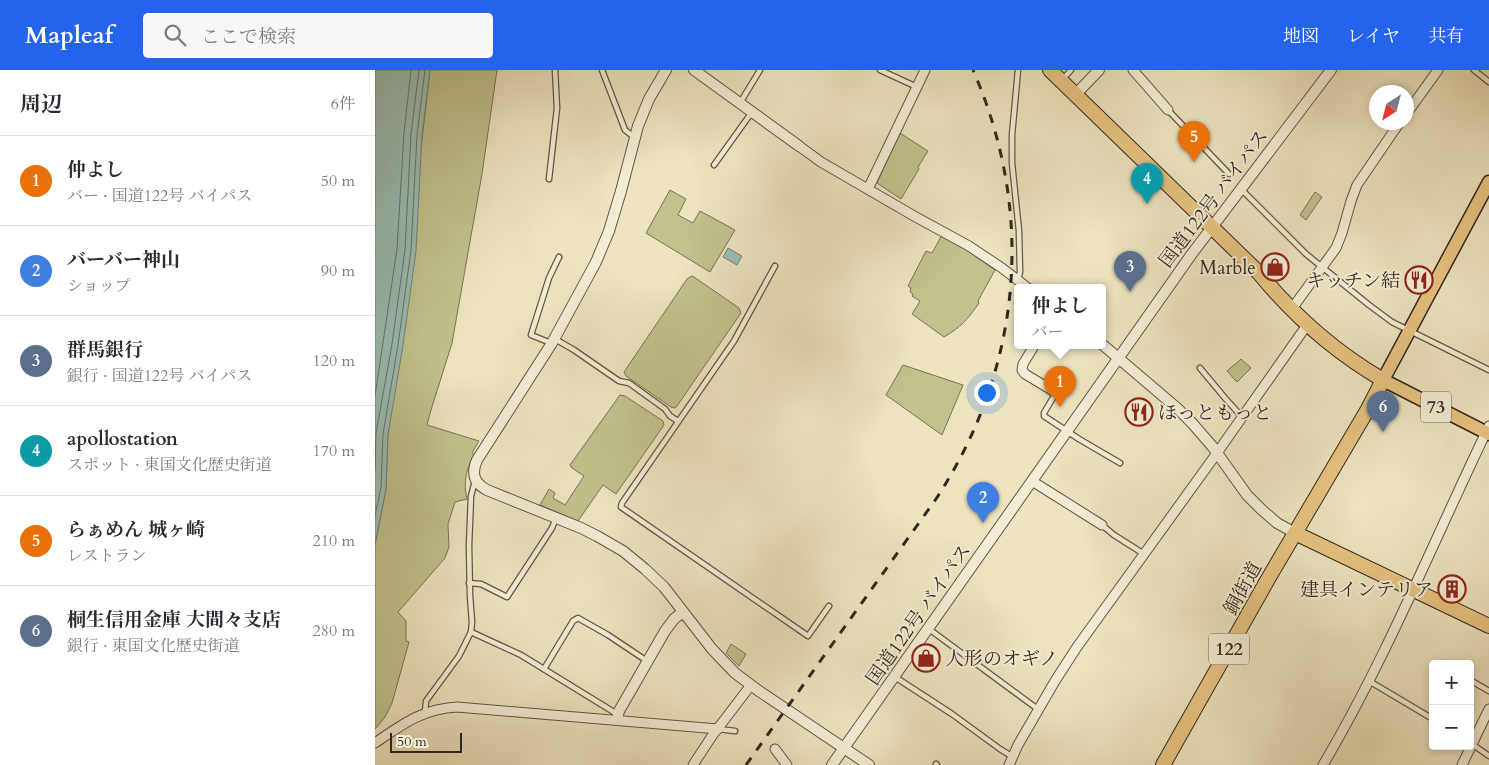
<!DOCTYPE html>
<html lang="ja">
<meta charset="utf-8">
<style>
:root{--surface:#fff;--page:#f7f7f7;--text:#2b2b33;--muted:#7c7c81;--line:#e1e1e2;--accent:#2563eb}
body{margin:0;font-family:Cardo,"Noto Serif JP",serif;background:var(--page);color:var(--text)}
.controls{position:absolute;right:15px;bottom:15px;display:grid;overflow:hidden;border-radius:5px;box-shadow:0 2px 8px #0003}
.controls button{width:45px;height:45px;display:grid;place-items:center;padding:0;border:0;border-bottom:1px solid var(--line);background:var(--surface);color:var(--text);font:25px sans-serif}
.compass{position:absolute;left:994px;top:15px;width:45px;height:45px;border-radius:50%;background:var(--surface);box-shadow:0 2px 8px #0003;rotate:216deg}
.scale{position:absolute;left:15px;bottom:12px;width:72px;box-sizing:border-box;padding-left:5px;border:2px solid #32281f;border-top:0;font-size:14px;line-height:18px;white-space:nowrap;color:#32281f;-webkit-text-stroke:4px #f3edd5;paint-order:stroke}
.you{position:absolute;left:611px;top:322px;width:18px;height:18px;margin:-12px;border:4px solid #fff;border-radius:50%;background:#1a73e8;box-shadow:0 0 0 8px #1a73e833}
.badge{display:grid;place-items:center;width:32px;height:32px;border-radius:50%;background:var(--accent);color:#fff;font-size:16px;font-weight:700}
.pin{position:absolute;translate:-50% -41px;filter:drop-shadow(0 1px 2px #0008)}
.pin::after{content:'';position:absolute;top:26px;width:18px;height:15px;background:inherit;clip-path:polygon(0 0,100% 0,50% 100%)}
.popup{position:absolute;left:639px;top:214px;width:92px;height:65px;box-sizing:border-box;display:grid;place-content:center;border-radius:5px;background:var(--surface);filter:drop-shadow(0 1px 4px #0005);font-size:16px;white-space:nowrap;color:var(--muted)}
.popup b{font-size:19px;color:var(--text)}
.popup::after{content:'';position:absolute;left:50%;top:100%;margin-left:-10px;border:10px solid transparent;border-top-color:var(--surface)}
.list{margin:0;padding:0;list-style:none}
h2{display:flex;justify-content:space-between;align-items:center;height:65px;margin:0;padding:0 20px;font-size:21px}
h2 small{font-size:16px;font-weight:400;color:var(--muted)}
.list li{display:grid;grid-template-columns:32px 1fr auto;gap:15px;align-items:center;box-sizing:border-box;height:90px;padding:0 20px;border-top:1px solid var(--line)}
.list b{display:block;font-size:19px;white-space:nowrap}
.list p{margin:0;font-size:16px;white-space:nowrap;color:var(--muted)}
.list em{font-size:16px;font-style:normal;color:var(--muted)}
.icon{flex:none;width:28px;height:28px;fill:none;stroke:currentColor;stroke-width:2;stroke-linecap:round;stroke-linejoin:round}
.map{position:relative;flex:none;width:1114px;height:695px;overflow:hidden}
header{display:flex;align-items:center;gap:30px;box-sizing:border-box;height:70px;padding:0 25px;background:var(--accent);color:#fff}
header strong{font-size:24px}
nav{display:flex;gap:28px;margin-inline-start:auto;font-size:18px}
.search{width:350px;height:45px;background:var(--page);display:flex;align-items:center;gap:12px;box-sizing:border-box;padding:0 18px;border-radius:5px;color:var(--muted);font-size:19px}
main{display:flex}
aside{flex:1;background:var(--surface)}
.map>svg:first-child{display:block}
.green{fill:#c0c18c;stroke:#797456}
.water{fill:#99beb5;stroke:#708279}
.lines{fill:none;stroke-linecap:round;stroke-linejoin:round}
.shore{stroke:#66736a;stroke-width:1}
.service-casing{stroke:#615747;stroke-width:7}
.minor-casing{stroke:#615747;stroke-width:11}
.tertiary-casing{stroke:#615747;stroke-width:12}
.primary-casing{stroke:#32281f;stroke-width:15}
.trunk-casing{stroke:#32281f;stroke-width:16}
.service{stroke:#f3edd5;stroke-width:4.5}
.minor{stroke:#f3edd5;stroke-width:9}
.tertiary{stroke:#f3edd5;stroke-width:10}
.primary{stroke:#e6c280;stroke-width:12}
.trunk{stroke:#e6c280;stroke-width:14}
.rail{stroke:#32281f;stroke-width:3;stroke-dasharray:9 9;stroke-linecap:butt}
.labels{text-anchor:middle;stroke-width:4;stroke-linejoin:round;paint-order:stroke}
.shield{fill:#f3edd5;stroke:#6c6356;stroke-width:1}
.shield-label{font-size:18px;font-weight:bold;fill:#32281f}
.street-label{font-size:19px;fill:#32281f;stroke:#f3edd5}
.poi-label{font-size:19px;fill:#32281f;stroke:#f3edd5;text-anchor:end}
</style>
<header>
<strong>Mapleaf</strong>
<div class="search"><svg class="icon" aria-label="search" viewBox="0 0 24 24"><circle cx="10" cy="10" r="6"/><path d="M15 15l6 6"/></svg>ここで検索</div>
<nav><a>地図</a><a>レイヤ</a><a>共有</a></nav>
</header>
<main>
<aside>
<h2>周辺<small>6件</small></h2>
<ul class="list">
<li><span class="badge" style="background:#e8710a">1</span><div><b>仲よし</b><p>バー · 国道122号 バイパス</p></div><em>50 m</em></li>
<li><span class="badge" style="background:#3f7fe0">2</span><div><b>バーバー神山</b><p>ショップ</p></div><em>90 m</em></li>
<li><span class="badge" style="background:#5c6f8a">3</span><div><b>群馬銀行</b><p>銀行 · 国道122号 バイパス</p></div><em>120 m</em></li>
<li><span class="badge" style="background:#0f9aa8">4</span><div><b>apollostation</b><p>スポット · 東国文化歴史街道</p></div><em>170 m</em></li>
<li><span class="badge" style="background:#e8710a">5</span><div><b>らぁめん 城ヶ崎</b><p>レストラン</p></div><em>210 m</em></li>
<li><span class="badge" style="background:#5c6f8a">6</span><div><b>桐生信用金庫 大間々支店</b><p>銀行 · 東国文化歴史街道</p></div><em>280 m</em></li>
</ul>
</aside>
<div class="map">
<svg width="1114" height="695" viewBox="0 0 1114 695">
<rect width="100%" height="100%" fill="#ede3bf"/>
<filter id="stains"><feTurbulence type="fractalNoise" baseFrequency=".004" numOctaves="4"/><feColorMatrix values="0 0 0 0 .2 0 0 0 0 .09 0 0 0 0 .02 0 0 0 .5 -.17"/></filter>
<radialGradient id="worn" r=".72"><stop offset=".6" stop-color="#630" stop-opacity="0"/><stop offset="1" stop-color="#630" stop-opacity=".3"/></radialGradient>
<!-- green -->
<g class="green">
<path d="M55,0H122L107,104L77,273L56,340L52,355L104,371L97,383L99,385C91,399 88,413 92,429L80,432L73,454L74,477L70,488L23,542L31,551V571L34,572L17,633L10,647L0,659V475L11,419L13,365Z"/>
<polygon points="525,63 553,81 543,97 544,99 526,129 502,113"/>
<polygon points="295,120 311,129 303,145 318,153 325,141 360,160 335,202 271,163"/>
<polygon points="940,122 947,127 931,150 925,145"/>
<path d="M567,165L589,178L620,200L603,231L604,233C593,249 586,257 569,267L537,244L545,231L537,226L538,224L535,222L536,218L533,216L551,181L557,183Z"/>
<polygon points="317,206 319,207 364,238 366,243 302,336 300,338 296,337 251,306 249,302 312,209"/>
<polygon points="866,289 876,298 862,312 852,301"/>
<polygon points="528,295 588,315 567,365 511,325"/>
<polygon points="245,325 250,326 288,351 289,355 241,424 228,415 203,451 165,435 174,419 180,423 178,428 190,435 209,406 197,398 195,395"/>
<polygon points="356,574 371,584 364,596 351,583"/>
</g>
<!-- water -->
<g class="water">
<polygon points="0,0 55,0 47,65 41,181 28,275 13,365 11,419 0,475"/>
<polygon points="353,178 367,186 362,195 348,187"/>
</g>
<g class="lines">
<!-- shore -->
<g class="shore">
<polyline points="0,326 22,179 29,63 36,0"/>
<polyline points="0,400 1,363 17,274 30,180 36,64 44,0"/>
<polyline points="0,446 6,418 8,364 23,275 36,180 42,65 50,0"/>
</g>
<!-- service casing -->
<g class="service-casing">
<g id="service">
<polyline points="227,0 250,60 259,67"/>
<polyline points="505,0 542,17"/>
<polyline points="643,0 637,65 637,93 644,161 645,202 643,210"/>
<polyline points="1099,0 1114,12"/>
<polyline points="687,10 696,0"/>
<polyline points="365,33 385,0"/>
<polyline points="793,40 854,104"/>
<polyline points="339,95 377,42"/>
<polyline points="174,109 182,38 180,0"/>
<polyline points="866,119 931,184 994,235 1017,252 1114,300"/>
<polyline points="400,196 359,271 247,433 246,437 433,566 454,536"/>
<polyline points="180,269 199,280 244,311 254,313 290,339 295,346 303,351"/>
<polyline points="176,273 156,265 174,208 184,187"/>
<polyline points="825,298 850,328 867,347"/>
<polyline points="680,322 679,326 669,343 669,346 704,369 745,393"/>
<polyline points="727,455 739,465 769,484"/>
<polyline points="94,513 106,514 132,527 177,458 181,448"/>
<polyline points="554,559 664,640"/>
<polyline points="96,562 146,585 242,644"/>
<polyline points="169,599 198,551 203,548 233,565 272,591"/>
<polyline points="520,607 577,644 625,679 638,687"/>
<polyline points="1095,610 1114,621"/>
<polyline points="994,611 1058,649"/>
<polyline points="50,643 51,631 84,586 96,562 97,552 95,526 94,476 96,426 100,411"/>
<polyline points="343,659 360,661"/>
<polyline points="1097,674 1114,686"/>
<polyline points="561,694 562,695"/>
</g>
</g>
<!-- minor casing -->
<g class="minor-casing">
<g id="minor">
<polyline points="758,0 793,40"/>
<polyline points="1032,43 1063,0"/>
<polyline points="424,76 446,92 539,146 594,176 627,198 653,218"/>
<polyline points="493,119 550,0"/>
<polyline points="916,240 961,178 967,163 976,131 982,115 1025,52"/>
<polyline points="659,276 648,294 647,300 650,304 680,322"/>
<polyline points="657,411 727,455"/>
<path d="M0,673C28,654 47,639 82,637L343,659"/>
<polyline points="400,679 412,695"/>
<polyline points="318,695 337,666 376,615"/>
<polyline points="634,695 643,675 680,611 702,577 842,383 932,255"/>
<path d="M948,695C1012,587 1059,470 1114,356"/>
<polyline points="1087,695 1114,639"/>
</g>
</g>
<!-- tertiary casing -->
<g class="tertiary-casing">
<g id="tertiary">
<path d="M291,0L274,29L263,56L246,121L234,161L221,192L177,273L102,390C96,404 99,413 112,420L206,458L222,466L248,481L270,499L289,517L337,579L360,603L384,621L494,695"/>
<polyline points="319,0 424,76"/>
<polyline points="701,24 724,0"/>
<polyline points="728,275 802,338 817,353 837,376 872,425 887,440 902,453 920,463"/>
<polyline points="242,649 244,641 290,561 299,549 308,542"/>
<polyline points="457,695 816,185 956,0"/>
</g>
</g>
<!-- primary casing -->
<g class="primary-casing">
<polyline id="primary" points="1114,112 1008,310 1114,364"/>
</g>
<!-- trunk casing -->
<g class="trunk-casing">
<g id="trunk">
<path d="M675,0L884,203C919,246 960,282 1008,310L993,339L893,509L788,695"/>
<polyline points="920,463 1114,556"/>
</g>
</g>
<!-- service -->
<use href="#service" class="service"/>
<!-- minor -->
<use href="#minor" class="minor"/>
<!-- tertiary -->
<use href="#tertiary" class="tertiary"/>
<!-- primary -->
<use href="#primary" class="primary"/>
<!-- trunk -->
<use href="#trunk" class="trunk"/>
<!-- rail -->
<path class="rail" d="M371,695L561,429C647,298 661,144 598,0"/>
</g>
<!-- icons -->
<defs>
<g id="shop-ring" transform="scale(1.4375)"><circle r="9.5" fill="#f3edd5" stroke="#8f2418" stroke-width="1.5"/><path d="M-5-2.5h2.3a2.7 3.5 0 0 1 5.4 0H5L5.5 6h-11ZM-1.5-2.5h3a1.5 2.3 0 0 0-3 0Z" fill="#8f2418"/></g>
<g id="restaurant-ring" transform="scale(1.4375)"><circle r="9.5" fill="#f3edd5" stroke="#8f2418" stroke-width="1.5"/><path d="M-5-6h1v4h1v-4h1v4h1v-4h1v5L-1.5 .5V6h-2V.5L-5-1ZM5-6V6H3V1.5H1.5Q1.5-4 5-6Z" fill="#8f2418"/></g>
<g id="building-ring" transform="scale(1.4375)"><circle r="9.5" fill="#f3edd5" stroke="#8f2418" stroke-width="1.5"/><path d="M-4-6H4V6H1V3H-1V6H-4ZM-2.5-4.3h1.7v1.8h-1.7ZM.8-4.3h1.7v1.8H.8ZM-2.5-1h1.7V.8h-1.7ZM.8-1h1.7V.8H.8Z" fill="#8f2418"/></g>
</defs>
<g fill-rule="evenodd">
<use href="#shop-ring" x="900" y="197"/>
<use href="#restaurant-ring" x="1044" y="210"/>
<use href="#restaurant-ring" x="764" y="342"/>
<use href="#building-ring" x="1077" y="519"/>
<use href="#shop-ring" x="551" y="588"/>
</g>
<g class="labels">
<!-- shield labels -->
<g class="shield">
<rect x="1046" y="321.5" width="30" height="31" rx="4"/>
<rect x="834" y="563.5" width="40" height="31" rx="4"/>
</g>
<g class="shield-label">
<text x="1061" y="343">73</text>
<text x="854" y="585">122</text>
</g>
<!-- street labels -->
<g class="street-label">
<text transform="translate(838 128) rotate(-53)" y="7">国道122号 バイパス</text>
<text transform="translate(867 518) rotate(-61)" y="7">銅街道</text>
<text transform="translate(543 544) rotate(-55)" y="7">国道122号 バイパス</text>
</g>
<!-- poi labels -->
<g class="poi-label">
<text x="881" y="204">Marble</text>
<text x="1025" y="217">キッチン結</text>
<text x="783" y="349" text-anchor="start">ほっともっと</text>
<text x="1058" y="526">建具インテリア</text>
<text x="570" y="595" text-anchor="start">人形のオギノ</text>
</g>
</g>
<rect width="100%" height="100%" filter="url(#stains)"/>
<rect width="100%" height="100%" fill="url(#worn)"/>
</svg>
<div class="controls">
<button>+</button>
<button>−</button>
</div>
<svg class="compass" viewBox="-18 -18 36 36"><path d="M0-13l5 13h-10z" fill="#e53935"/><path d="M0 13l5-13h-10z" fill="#7c7c81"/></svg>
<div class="scale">50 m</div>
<div class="you"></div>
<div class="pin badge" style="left:685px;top:337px;background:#e8710a">1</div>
<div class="popup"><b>仲よし</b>バー</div>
<div class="pin badge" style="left:608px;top:453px;background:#3f7fe0">2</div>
<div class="pin badge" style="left:755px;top:222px;background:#5c6f8a">3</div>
<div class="pin badge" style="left:772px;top:134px;background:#0f9aa8">4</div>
<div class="pin badge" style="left:819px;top:92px;background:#e8710a">5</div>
<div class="pin badge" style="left:1008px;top:362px;background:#5c6f8a">6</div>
</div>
</main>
